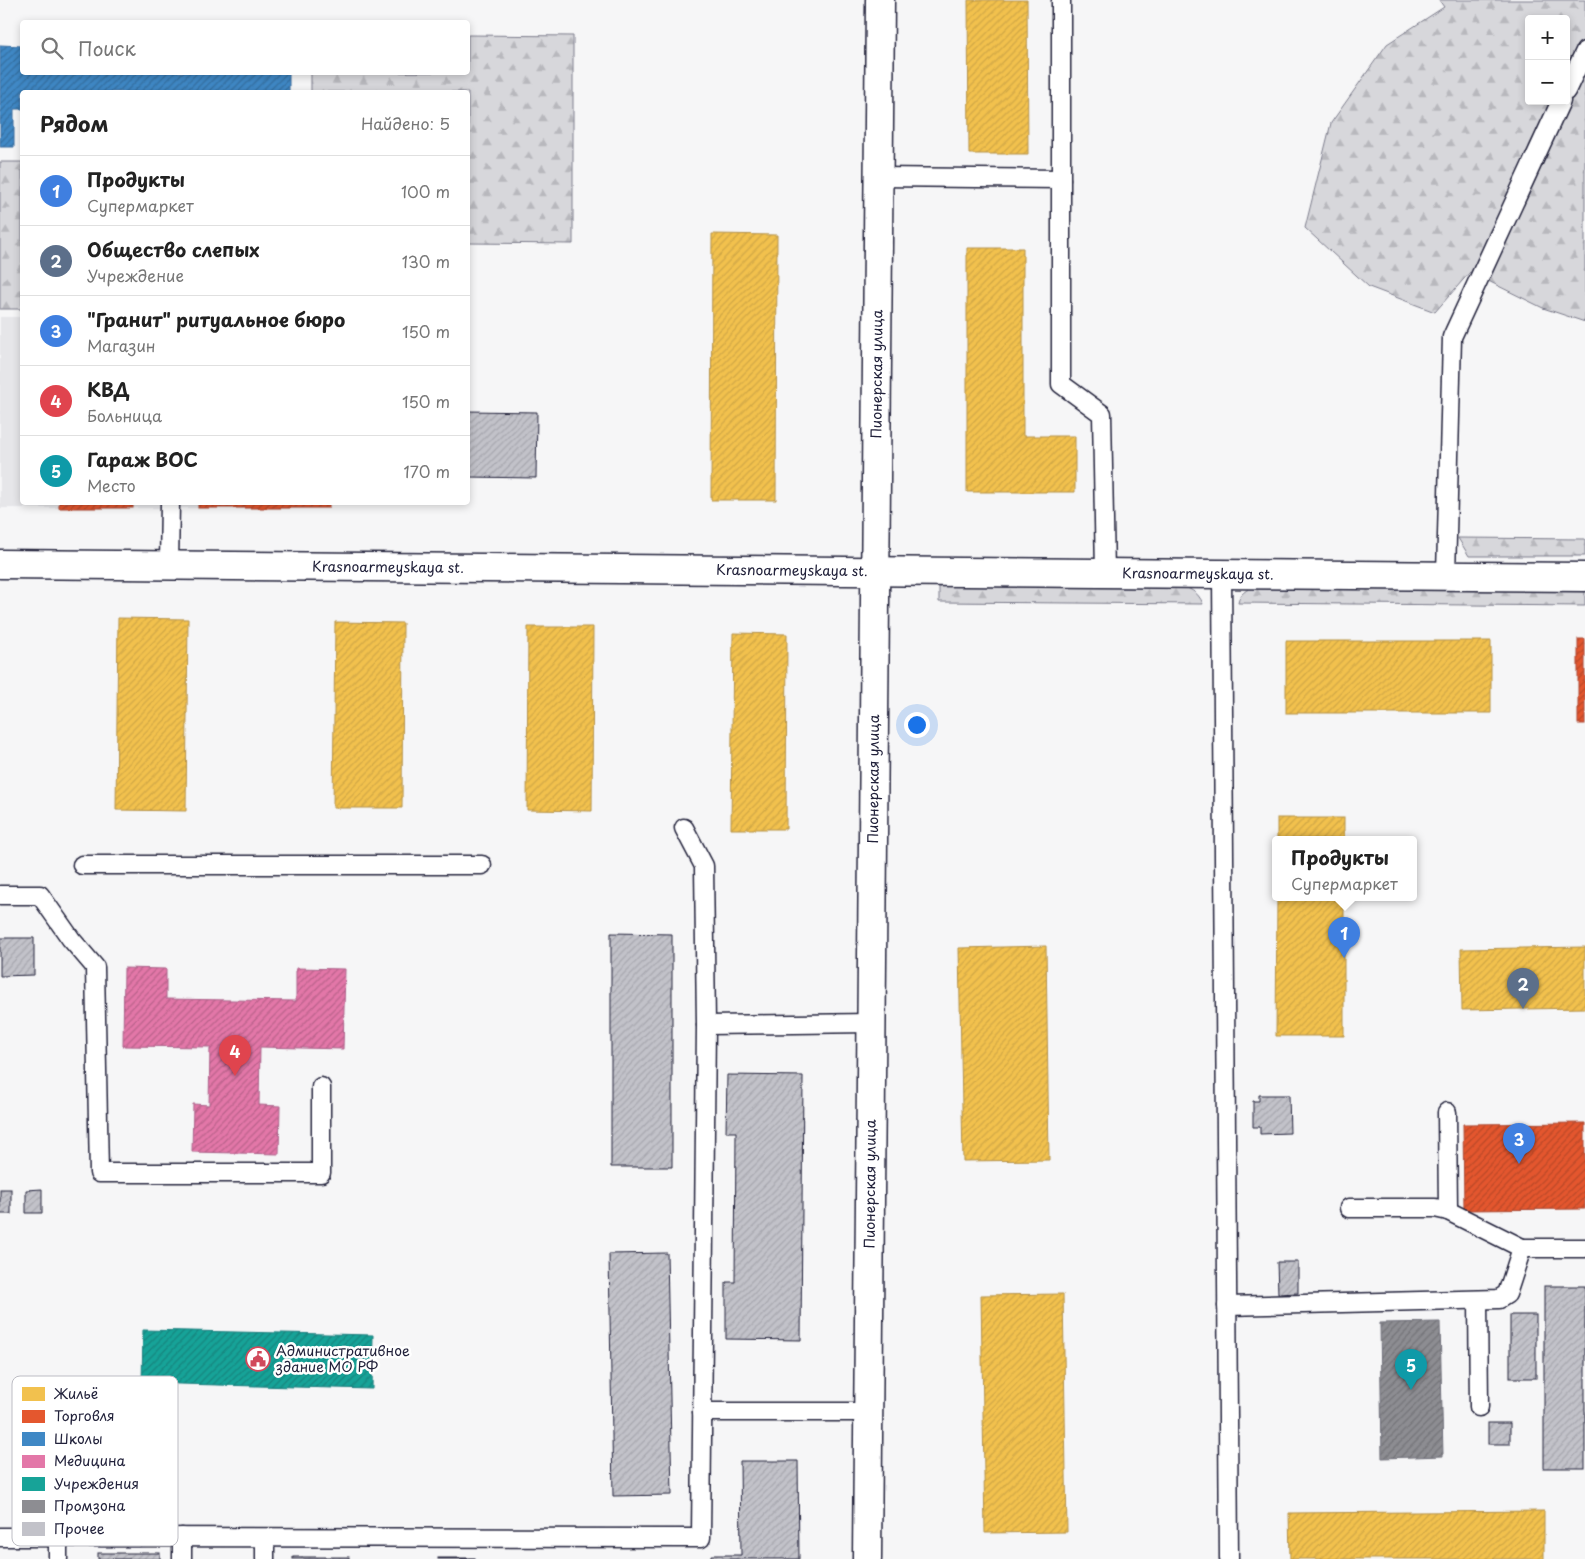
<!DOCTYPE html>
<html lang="ru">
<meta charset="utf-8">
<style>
:root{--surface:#fff;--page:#f2f2f2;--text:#222;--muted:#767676;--line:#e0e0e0;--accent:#111827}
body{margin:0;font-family:"Playpen Sans",sans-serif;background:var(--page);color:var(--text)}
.controls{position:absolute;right:15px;top:15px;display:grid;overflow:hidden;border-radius:5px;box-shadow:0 2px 8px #0003}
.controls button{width:45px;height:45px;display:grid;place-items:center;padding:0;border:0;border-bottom:1px solid var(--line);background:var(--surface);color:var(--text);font:25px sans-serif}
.you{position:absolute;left:916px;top:724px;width:18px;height:18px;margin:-12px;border:4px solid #fff;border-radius:50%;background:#1a73e8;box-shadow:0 0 0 8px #1a73e833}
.badge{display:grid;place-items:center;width:32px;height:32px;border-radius:50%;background:var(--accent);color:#fff;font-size:16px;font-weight:700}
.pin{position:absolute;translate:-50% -41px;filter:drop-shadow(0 1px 2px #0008)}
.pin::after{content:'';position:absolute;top:26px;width:18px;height:15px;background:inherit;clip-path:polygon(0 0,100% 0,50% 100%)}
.popup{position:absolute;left:1272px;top:836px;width:145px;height:65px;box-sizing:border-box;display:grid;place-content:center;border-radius:5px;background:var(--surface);filter:drop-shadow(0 1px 4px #0005);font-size:16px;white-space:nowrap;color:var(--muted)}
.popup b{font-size:19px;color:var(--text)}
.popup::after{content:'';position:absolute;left:50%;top:100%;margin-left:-10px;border:10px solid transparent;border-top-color:var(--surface)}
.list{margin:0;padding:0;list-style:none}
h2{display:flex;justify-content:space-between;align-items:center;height:65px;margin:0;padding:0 20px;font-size:21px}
h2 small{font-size:16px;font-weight:400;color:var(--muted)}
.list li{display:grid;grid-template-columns:32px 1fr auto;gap:15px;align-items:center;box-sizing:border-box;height:70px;padding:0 20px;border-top:1px solid var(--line)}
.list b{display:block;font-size:19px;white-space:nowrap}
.list p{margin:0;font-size:16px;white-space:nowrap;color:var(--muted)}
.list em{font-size:16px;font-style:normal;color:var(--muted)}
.icon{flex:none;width:28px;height:28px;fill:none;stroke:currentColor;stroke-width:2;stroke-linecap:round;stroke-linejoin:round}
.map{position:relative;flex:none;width:1585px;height:1559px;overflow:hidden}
.search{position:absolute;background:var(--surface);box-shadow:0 2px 8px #0003;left:20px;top:20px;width:450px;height:55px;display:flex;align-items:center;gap:12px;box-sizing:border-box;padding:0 18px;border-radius:5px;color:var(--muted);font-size:19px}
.panel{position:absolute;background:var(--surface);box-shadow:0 2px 8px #0003;left:20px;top:90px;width:450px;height:415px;border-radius:5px}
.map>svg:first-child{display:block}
.built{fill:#e6e6e9}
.forest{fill:url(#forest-firs);stroke:#7c7c8b;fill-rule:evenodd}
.homes{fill:url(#homes-hatch);stroke:#b49148}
.shops{fill:url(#shops-hatch);stroke:#aa4732}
.schools{fill:url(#schools-hatch);stroke:#36699c}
.health{fill:url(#health-hatch);stroke:#a95e87}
.public{fill:url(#public-hatch);stroke:#1a7c7c}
.industry{fill:url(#industry-hatch);stroke:#6d6d78}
.building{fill:url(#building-hatch);stroke:#22223b}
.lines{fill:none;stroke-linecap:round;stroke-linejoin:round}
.lane-casing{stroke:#22223b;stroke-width:21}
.street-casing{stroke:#22223b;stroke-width:31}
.lane{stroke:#fff;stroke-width:18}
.street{stroke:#fff;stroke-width:28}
.labels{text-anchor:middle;stroke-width:5;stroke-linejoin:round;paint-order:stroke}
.street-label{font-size:14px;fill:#22223b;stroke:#fff}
.poi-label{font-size:14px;fill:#22223b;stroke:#fff;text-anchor:start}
.key{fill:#fff;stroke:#bdbdc4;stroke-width:1}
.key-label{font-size:14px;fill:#22223b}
</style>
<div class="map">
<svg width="1585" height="1559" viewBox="0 0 1585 1559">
<defs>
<pattern id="forest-firs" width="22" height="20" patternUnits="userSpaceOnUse" patternTransform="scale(1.25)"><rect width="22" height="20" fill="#d7d7db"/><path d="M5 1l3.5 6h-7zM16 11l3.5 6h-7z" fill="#b8b8bd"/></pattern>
<pattern id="homes-hatch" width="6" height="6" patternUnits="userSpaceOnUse" patternTransform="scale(1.25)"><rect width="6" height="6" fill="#f2c14e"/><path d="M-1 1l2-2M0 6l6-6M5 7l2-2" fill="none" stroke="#cfa645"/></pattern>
<pattern id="shops-hatch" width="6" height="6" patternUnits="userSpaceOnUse" patternTransform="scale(1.25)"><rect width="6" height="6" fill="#e4572e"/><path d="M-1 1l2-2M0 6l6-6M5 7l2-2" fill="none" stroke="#b84828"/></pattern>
<pattern id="schools-hatch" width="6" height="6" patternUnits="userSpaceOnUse" patternTransform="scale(1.25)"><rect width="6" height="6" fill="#3f88c5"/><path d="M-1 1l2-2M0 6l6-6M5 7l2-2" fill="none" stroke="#346fa1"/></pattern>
<pattern id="health-hatch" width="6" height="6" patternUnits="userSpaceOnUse" patternTransform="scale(1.25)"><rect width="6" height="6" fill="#e377a8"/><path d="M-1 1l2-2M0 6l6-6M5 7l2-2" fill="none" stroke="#b8618a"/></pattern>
<pattern id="public-hatch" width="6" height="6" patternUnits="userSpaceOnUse" patternTransform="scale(1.25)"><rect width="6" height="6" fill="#17a398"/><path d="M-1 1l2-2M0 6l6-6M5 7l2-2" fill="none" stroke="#14847d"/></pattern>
<pattern id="industry-hatch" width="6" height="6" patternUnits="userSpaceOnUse" patternTransform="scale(1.25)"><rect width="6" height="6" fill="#8d8d92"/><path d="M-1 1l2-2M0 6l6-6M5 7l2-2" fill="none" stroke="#737378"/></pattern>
<pattern id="building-hatch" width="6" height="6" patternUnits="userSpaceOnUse" patternTransform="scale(1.25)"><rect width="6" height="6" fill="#c2c2c9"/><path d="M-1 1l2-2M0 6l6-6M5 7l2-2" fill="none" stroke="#a6a6ae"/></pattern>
</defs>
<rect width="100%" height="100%" fill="#f6f6f7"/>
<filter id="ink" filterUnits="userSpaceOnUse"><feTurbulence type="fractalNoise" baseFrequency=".02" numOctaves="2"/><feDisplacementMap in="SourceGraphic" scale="10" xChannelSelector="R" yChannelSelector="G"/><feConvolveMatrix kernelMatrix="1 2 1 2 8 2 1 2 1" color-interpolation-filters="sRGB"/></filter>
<g filter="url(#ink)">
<!-- built -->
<polygon class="built" points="0,317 22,317 22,502 198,503 198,508 0,508"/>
<!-- forest -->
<g class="forest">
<path d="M1439,0H1585V322L1543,308L1470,272L1435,312L1369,287L1305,228L1331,123L1387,44L1444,7ZM1529,19H1566V101H1529Z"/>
<polygon points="468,35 573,36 573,244 468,243 468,92 311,92 311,73 468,72"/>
<rect x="0" y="162" width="22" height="147"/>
<polygon points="1458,538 1585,539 1585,556 1469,556"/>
<path d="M939,583L1176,585C1189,588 1198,591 1203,604L939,602Z"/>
<path d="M1255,586L1585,589V606L1238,603C1240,593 1246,590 1255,586Z"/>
</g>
<!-- homes -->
<g class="homes">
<polygon points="968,0 1027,0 1028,154 969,154"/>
<polygon points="712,234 777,235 776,500 711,500"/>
<polygon points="967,248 1023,248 1023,436 1075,436 1075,492 967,492"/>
<polygon points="118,618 188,619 186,811 116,810"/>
<polygon points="335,622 403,623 402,808 333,808"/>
<polygon points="528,627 593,627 592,811 527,810"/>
<polygon points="733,633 787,634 786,829 731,829"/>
<rect x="1286" y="641" width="205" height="72"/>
<rect x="1277" y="818" width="67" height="21"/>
<polygon points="1277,897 1344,897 1344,1036 1276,1036"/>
<polygon points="1046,946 1049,1160 963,1161 959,948"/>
<polygon points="1585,947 1585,1008 1462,1010 1461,949"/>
<polygon points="1063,1294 1067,1532 985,1533 981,1295"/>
<polygon points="1544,1511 1544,1559 1290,1559 1289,1513"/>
</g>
<!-- shops -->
<g class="shops">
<rect x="59" y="502" width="74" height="6"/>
<rect x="198" y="502" width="131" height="6"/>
<rect x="1578" y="639" width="7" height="85"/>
<polygon points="1585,1123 1585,1209 1464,1210 1463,1124"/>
</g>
<!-- schools -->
<polygon class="schools" points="0,45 22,46 22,72 289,72 289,92 22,92 22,109 14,109 14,147 0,147"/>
<!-- health -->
<polygon class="health" points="124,968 166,969 166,999 296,1001 296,968 345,969 343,1049 260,1047 259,1105 280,1106 279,1154 192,1152 193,1104 209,1105 210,1047 123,1046"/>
<!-- public -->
<polygon class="public" points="143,1330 373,1335 372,1389 142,1383"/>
<!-- industry -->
<polygon class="industry" points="1440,1322 1443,1456 1382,1458 1380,1323"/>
<!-- building -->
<g class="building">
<polygon points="468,411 537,412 536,478 468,477"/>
<polygon points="611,933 672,934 672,1167 611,1167"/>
<polygon points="0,938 34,938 34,975 0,976"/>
<polygon points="727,1075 803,1076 801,1340 726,1339 726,1282 735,1282 736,1132 726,1132"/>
<polygon points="1259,1095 1289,1095 1290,1133 1260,1134 1260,1127 1253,1127 1253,1101 1259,1101"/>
<rect x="0" y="1189" width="11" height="25"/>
<polygon points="42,1189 42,1213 26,1213 26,1190"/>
<polygon points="667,1253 672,1495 613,1496 609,1254"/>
<polygon points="1277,1262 1298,1262 1298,1293 1278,1294"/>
<rect x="1544" y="1286" width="41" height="182"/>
<rect x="1510" y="1315" width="26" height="63"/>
<rect x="1488" y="1423" width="22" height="21"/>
<polygon points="740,1461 798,1461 799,1559 711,1559 711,1555 741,1555"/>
<rect x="98" y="1553" width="62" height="6"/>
<rect x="293" y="1557" width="56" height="2"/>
<rect x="438" y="1558" width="37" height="1"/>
</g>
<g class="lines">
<!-- lane casing -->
<g class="lane-casing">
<g id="lane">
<polyline points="1061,0 1061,384 1102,414 1105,573"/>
<polyline points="1566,91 1585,51"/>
<polyline points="879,177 1061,179"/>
<polyline points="169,565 170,502"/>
<polyline points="1222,574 1229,1559"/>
<polyline points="1446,575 1452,337 1561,101"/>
<polyline points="82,865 482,865"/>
<polyline points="0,895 40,895 71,939 95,967 99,1173 321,1173 321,1087"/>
<polyline points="706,1025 871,1023"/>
<polyline points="1447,1112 1448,1211"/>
<polyline points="1349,1208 1435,1208 1448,1211 1522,1248"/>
<polyline points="1478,1300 1479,1407"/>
<polyline points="1227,1306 1499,1299 1507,1294 1522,1248 1585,1248"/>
<polyline points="702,1412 869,1412"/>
<polyline points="0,1537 701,1538 706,1025 704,866 684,828"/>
<polyline points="182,1537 182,1559"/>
<polyline points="58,1559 58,1538"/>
<polyline points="265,1559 265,1538"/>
</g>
</g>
<!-- street casing -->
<g class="street-casing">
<g id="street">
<path id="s1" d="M0,564L1585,577"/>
<path id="s2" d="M867,1559L880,0"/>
</g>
</g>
<!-- lane -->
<use href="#lane" class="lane"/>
<!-- street -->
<use href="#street" class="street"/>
</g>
</g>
<!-- icons -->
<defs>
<g id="civic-ring" transform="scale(1.25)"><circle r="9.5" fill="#fff" stroke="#d1495b" stroke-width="1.5"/><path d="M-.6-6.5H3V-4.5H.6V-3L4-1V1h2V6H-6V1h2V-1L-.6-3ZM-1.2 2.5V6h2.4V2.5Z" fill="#d1495b"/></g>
</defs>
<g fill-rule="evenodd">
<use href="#civic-ring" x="258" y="1359"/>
</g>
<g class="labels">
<!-- street labels -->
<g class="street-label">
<text dy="5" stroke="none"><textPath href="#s2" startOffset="1185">Пионерская улица</textPath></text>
<text dy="5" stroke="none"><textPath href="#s1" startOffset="388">Krasnoarmeyskaya st.</textPath></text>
<text dy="5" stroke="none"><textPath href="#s1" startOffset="792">Krasnoarmeyskaya st.</textPath></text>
<text dy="5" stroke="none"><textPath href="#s1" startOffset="1198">Krasnoarmeyskaya st.</textPath></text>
<text dy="5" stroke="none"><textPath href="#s2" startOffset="780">Пионерская улица</textPath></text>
<text dy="5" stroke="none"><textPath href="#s2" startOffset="375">Пионерская улица</textPath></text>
</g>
<!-- poi labels -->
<g class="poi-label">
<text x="276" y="1356">Административное<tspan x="276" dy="16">здание МО РФ</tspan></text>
</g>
</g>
<!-- legend -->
<rect x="12" y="1376" width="166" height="170" rx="8" class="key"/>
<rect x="22" y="1387" width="23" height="14" fill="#f2c14e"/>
<rect x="22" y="1410" width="23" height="13" fill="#e4572e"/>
<rect x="22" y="1432" width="23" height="14" fill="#3f88c5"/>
<rect x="22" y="1455" width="23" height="13" fill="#e377a8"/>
<rect x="22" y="1477" width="23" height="14" fill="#17a398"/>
<rect x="22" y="1500" width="23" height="13" fill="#8d8d92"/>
<rect x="22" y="1522" width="23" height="14" fill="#c2c2c9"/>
<g class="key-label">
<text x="54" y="1399">Жильё</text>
<text x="54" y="1421">Торговля</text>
<text x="54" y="1444">Школы</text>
<text x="54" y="1466">Медицина</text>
<text x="54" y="1489">Учреждения</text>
<text x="54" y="1511">Промзона</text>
<text x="54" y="1534">Прочее</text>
</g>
</svg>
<div class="controls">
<button>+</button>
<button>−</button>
</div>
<div class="you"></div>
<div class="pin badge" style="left:1344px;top:958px;background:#3f7fe0">1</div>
<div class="popup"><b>Продукты</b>Супермаркет</div>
<div class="pin badge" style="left:1523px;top:1009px;background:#5c6f8a">2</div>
<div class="pin badge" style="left:1519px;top:1164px;background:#3f7fe0">3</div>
<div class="pin badge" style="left:235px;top:1076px;background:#e0444e">4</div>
<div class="pin badge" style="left:1411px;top:1390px;background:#0f9aa8">5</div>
<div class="search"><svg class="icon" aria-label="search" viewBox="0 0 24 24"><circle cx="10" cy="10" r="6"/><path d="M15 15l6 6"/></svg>Поиск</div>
<section class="panel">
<h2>Рядом<small>Найдено: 5</small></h2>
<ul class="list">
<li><span class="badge" style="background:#3f7fe0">1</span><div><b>Продукты</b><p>Супермаркет</p></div><em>100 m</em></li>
<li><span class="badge" style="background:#5c6f8a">2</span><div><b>Общество слепых</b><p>Учреждение</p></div><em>130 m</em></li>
<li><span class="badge" style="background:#3f7fe0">3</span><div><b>&quot;Гранит&quot; ритуальное бюро</b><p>Магазин</p></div><em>150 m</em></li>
<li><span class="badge" style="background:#e0444e">4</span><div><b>КВД</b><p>Больница</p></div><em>150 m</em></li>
<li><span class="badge" style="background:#0f9aa8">5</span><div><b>Гараж ВОС</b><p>Место</p></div><em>170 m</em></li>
</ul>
</section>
</div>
